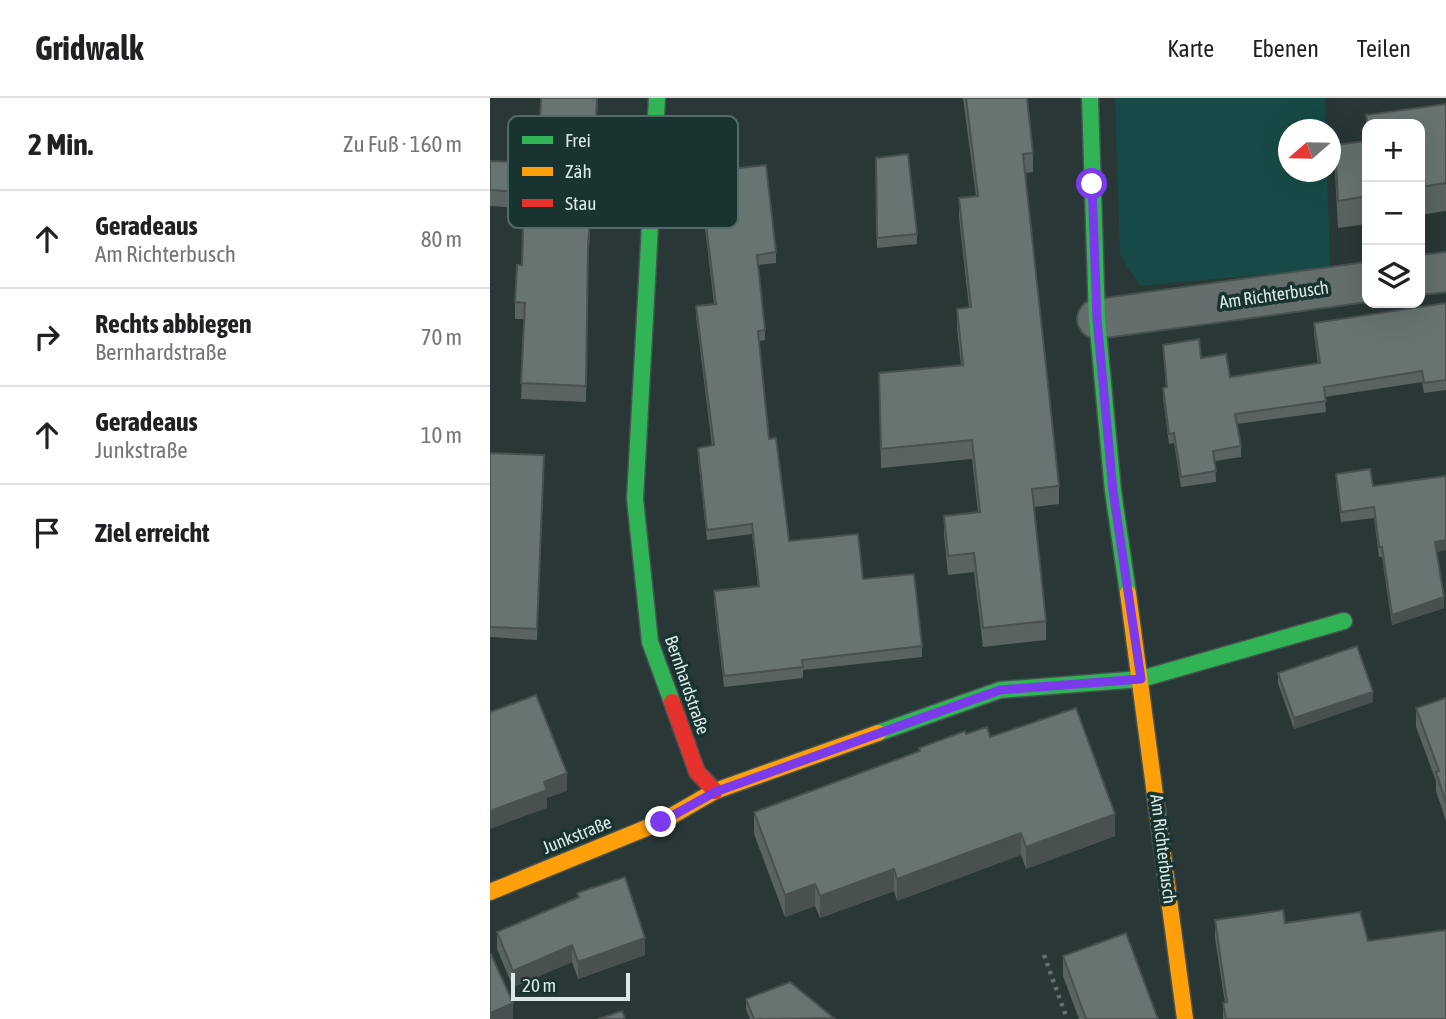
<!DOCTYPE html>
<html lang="de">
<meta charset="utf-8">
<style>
:root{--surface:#fff;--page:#f6f6f6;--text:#202124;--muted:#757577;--line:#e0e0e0}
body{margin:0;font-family:"Asap Condensed",sans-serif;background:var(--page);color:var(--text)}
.controls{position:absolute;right:21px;top:21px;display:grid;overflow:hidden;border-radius:14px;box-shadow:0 7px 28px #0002}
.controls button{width:63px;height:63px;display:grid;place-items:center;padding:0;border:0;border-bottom:2px solid var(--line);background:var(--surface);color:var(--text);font:35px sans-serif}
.compass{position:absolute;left:788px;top:21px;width:63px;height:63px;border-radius:50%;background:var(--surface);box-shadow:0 7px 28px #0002;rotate:250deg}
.scale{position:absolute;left:21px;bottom:18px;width:119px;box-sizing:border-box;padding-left:7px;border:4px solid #dae9e8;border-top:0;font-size:19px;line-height:24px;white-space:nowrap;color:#dae9e8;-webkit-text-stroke:5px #193331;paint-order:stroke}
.stop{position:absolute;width:21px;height:21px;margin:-16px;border:5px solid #7c3aed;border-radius:50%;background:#fff}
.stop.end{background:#7c3aed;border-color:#fff;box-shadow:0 2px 7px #0008}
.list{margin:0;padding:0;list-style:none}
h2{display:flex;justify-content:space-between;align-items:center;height:91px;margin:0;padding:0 28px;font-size:30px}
h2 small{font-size:23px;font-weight:400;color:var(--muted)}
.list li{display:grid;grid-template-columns:46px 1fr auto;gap:21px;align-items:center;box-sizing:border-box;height:98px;padding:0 28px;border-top:2px solid var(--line)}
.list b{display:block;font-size:26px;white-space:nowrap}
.list p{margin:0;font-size:23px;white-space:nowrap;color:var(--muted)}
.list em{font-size:23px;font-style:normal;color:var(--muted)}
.icon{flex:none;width:38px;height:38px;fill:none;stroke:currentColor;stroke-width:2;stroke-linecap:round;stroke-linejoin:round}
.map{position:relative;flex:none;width:956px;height:921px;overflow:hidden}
header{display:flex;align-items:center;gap:42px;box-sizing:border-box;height:98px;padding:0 35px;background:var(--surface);border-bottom:2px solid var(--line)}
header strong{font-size:33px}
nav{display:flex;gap:38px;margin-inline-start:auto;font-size:24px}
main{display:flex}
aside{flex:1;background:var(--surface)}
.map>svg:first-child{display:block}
.green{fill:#174a46}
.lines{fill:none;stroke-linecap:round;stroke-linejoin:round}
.street-casing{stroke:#465251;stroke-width:42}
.fast-casing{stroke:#465251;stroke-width:19}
.slow-casing{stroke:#465251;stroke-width:19}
.jam-casing{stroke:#465251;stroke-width:19}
.path{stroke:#646f6e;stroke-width:4.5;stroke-dasharray:3.5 5;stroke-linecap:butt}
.street{stroke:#646e6d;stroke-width:38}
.fast{stroke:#30b455;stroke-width:16}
.slow{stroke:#ff9f0a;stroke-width:16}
.jam{stroke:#e5322d;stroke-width:16}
.wall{fill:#596462}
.shaded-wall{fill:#485150}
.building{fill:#677472;stroke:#485150;stroke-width:2}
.route{stroke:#7c3aed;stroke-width:9}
.labels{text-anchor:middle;stroke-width:7;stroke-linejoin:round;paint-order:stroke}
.street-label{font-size:18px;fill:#dae9e8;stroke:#193331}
.key{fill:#193331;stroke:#536a68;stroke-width:2}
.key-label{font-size:19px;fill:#dae9e8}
</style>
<header>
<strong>Gridwalk</strong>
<nav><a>Karte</a><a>Ebenen</a><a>Teilen</a></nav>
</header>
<main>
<aside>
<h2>2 Min.<small>Zu Fuß · 160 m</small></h2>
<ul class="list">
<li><svg class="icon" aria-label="ahead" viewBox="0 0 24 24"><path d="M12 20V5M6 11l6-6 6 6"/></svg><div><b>Geradeaus</b><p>Am Richterbusch</p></div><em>80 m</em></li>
<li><svg class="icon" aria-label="right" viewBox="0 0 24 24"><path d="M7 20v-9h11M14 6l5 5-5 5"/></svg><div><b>Rechts abbiegen</b><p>Bernhardstraße</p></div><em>70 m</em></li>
<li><svg class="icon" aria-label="ahead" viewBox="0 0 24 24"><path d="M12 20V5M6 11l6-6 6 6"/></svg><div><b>Geradeaus</b><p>Junkstraße</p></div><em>10 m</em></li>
<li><svg class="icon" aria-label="arrive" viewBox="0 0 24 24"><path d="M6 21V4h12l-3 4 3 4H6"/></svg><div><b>Ziel erreicht</b></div></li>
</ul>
</aside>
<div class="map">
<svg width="956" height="921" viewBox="0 0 956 921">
<rect width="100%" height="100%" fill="#293736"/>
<!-- green -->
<polygon class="green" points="625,0 835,0 836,31 799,32 799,74 837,74 840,170 650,188 630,157"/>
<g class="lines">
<!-- street casing -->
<g class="street-casing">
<g id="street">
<polyline points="930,177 956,174"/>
<polyline points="607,221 877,184"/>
</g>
</g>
<!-- fast casing -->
<g class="fast-casing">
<g id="fast">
<polyline points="167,0 145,401 160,544 182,604"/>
<polyline points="600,0 607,221 623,393 638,495"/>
<polyline points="388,635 510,592 651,581 854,523"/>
</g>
</g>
<!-- slow casing -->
<g class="slow-casing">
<g id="slow">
<polyline points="638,495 695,921"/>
<polyline points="0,794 171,724 225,693 388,635"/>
</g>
</g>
<!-- jam casing -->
<g class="jam-casing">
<polyline id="jam" points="182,604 207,674 225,693"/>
</g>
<!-- path -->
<polyline class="path" points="554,857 577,921"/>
<!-- street -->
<use href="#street" class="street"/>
<!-- fast -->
<use href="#fast" class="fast"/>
<!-- slow -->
<use href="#slow" class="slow"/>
<!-- jam -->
<use href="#jam" class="jam"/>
</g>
<!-- wall -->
<g class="wall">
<polygon points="51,0 108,0 98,165 96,304 31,301 34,221 25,221 25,204 32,167 33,110 0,108 0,63 48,65"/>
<polygon points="473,0 537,0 543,55 543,74 535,75 569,388 569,406 544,409 556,523 556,542 493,549 484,474 458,477 454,437 454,418 488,414 482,361 391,370 389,275 471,267 467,230 467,211 479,210 469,119 469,100 486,98"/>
<polygon points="956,6 956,113 930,117 930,26 877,26 877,126 848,130 845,75 845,47 876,43 876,17"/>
<polygon points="386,60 427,136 427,146 387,150"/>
<polygon points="213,74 286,154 286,165 268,167 275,232 275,242 269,243 279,341 299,443 373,481 432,548 432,559 313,572 313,580 234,589 224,504 224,493 268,489 262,436 217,442 208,360 208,350 222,348 206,218 206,208 224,206 214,122 214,112 216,112"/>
<polygon points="956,205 956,292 934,295 932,284 835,299 836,314 747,326 751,348 751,359 725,363 726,384 691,389 684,345 679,346 673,300 673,290 676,289 673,247 711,260 740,279 828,266 824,235 824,225"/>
<polygon points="0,355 54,368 47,542 0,539"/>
<polygon points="846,376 883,388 947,454 954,510 902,527 892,459 889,459 884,420 851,424 846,386"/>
<polygon points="788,575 883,604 804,631 788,585"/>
<polygon points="956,600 956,723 946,693 946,683 926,629 926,610"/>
<polygon points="476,636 500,639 625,738 536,771 531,757 407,803 404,793 330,820 325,808 295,819 264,736 264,714 429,654 429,650"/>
<polygon points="87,795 155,857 88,881 82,864 23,889 7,851 7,834 87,799"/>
<polygon points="725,822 795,825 878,843 956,921 733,921 733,905 735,905 725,840"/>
<polygon points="573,858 668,921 589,921 573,878"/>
<polygon points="256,901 344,921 260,921 256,911"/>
</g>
<!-- shaded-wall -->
<g class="shaded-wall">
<polygon points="107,0 108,0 98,165 96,304 98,149"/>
<polygon points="956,442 956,452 945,455 945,444"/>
<polygon points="954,499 954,510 902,527 902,517"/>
<polygon points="883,594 883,604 804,631 804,620"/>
<polygon points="77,675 77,693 57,700 57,710 0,731 0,713 54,684"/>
<polygon points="625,716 625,738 536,771 536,749"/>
<polygon points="531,735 531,757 407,803 407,781"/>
<polygon points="404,771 404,793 330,820 330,798"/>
<polygon points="325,786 325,808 295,819 295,797"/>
<polygon points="155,840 155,857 88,881 88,864"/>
<polygon points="82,847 82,864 23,889 23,873"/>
<polygon points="23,905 23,921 0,921 0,915"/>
</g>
<!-- building -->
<g class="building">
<polygon points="51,0 107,0 98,149 96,288 31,285 35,205 25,204 27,167 32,167 34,94 0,92 0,63 48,65"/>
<polygon points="476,0 537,0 543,55 533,56 569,388 542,391 556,523 493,530 484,455 458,458 454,418 490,414 482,342 391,351 389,275 473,267 467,211 481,209 469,100 488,98"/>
<polygon points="956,6 956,85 930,89 930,26 878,26 876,17"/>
<polygon points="877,43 877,98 848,103 845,47"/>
<polygon points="418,56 427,136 387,140 386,60"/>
<polygon points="276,67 286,154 267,157 275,232 268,233 279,341 286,340 299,443 368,436 373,481 424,476 432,548 312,562 313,569 234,578 224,493 269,488 262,426 217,432 208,350 224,347 206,208 226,206 214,112 217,112 213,74"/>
<polygon points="956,205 956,282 934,285 932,273 834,289 836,303 745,316 751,348 723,353 726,373 691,379 684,335 679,336 673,290 677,289 673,247 709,241 711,260 736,256 740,279 830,265 824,225"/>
<polygon points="0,355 54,357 47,531 0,529"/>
<polygon points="880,371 883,388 956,378 956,442 945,444 954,499 902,517 892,449 889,449 884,409 851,414 846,376"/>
<polygon points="867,548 883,594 804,620 788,575"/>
<polygon points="46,597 77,675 54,684 57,692 0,713 0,614"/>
<polygon points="956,600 956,705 946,674 949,673 926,610"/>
<polygon points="586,610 625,716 536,749 531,735 407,781 404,771 330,798 325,786 295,797 264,714 430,653 429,650 475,633 476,636 497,629 500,639"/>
<polygon points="135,779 155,840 88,864 82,847 23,873 7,834 89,799 87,795"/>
<polygon points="793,812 795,825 870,814 878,843 956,832 956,921 736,921 733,905 737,904 725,822"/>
<polygon points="636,835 668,921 596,921 573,858"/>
<polygon points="0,856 1,856 23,905 0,915"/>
<polygon points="300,884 344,920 264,921 256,901"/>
<polygon points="132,913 135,921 108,921"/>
</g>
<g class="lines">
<!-- route -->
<polyline class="route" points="171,724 225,694 510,592 651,581 623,393 607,221 602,86"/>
</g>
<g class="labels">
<!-- street labels -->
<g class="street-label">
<text transform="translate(784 197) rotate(-8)" y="6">Am Richterbusch</text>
<text transform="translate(197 587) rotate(71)" y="6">Bernhardstraße</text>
<text transform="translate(87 737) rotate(-22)" y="6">Junkstraße</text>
<text transform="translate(673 751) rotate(83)" y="6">Am Richterbusch</text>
</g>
</g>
<!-- legend -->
<rect x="18" y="18" width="230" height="112" rx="10" class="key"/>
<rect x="32" y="38" width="31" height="8" fill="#30b455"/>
<rect x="32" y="69" width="31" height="9" fill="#ff9f0a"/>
<rect x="32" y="101" width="31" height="8" fill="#e5322d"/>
<g class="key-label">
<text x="75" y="49">Frei</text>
<text x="75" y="80">Zäh</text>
<text x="75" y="112">Stau</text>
</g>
</svg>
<div class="controls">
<button>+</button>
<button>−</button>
<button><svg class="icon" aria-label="layers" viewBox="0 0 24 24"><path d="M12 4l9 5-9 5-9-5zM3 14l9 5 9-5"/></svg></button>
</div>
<svg class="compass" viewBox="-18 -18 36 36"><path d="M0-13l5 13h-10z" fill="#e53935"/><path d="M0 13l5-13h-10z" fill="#757577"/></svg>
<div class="scale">20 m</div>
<div class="stop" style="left:602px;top:86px"></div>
<div class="stop end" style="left:171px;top:724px"></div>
</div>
</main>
